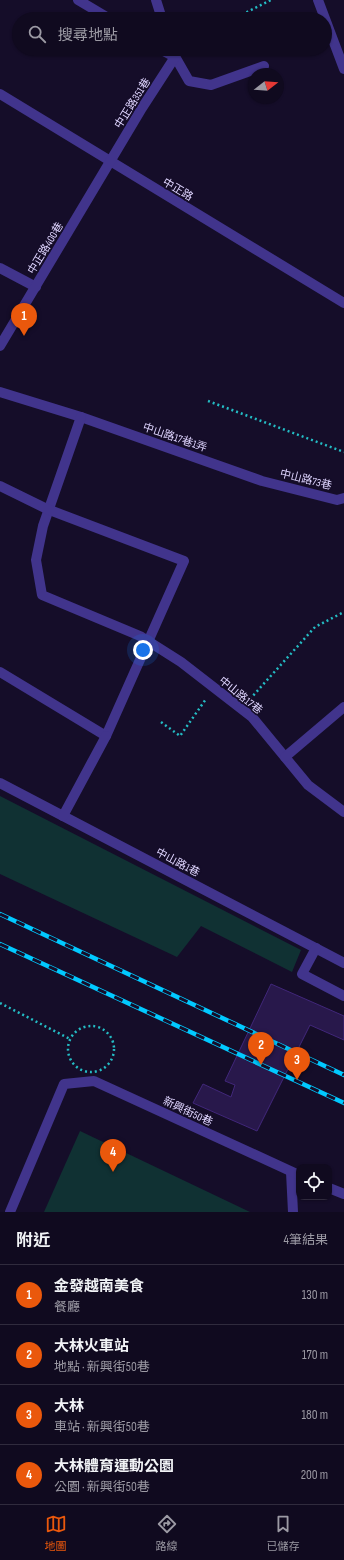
<!DOCTYPE html>
<html lang="zh-TW">
<meta charset="utf-8">
<style>
:root{--surface:#100a1f;--page:#191328;--text:#f1f3f6;--muted:#9c9aa4;--line:#302b3d;--accent:#ea580c}
body{margin:0;font-family:"Sofia Sans Condensed","Noto Sans TC",sans-serif;background:var(--page);color:var(--text)}
.controls{position:absolute;right:12px;bottom:12px;display:grid;overflow:hidden;border-radius:8px;box-shadow:0 1px 3px #0004}
.controls button{width:36px;height:36px;display:grid;place-items:center;padding:0;border:0;border-bottom:1px solid var(--line);background:var(--surface);color:var(--text);font:20px sans-serif}
.compass{position:absolute;left:248px;top:68px;width:36px;height:36px;border-radius:50%;background:var(--surface);box-shadow:0 1px 3px #0004;rotate:73deg}
.you{position:absolute;left:143px;top:650px;width:14px;height:14px;margin:-10px;border:3px solid #fff;border-radius:50%;background:#1a73e8;box-shadow:0 0 0 6px #1a73e833}
.badge{display:grid;place-items:center;width:26px;height:26px;border-radius:50%;background:var(--accent);color:#fff;font-size:13px;font-weight:700}
.pin{position:absolute;translate:-50% -33px;filter:drop-shadow(0 1px 2px #0008)}
.pin::after{content:'';position:absolute;top:21px;width:14px;height:12px;background:inherit;clip-path:polygon(0 0,100% 0,50% 100%)}
.list{margin:0;padding:0;list-style:none}
h2{display:flex;justify-content:space-between;align-items:center;height:52px;margin:0;padding:0 16px;font-size:17px}
h2 small{font-size:13px;font-weight:400;color:var(--muted)}
.list li{display:grid;grid-template-columns:26px 1fr auto;gap:12px;align-items:center;box-sizing:border-box;height:60px;padding:0 16px;border-top:1px solid var(--line)}
.list b{display:block;font-size:15px;white-space:nowrap}
.list p{margin:0;font-size:13px;white-space:nowrap;color:var(--muted)}
.list em{font-size:13px;font-style:normal;color:var(--muted)}
.icon{flex:none;width:22px;height:22px;fill:none;stroke:currentColor;stroke-width:2;stroke-linecap:round;stroke-linejoin:round}
.map{position:relative;flex:none;width:344px;height:1212px;overflow:hidden}
.search{position:absolute;background:var(--surface);box-shadow:0 1px 3px #0004;left:12px;right:12px;top:12px;height:44px;display:flex;align-items:center;gap:10px;box-sizing:border-box;padding:0 14px;border-radius:22px;color:var(--muted);font-size:15px}
.sheet{height:292px;background:var(--surface)}
nav{display:flex;justify-content:space-around;align-items:center;box-sizing:border-box;height:56px;border-top:1px solid var(--line);background:var(--surface);font-size:11px;color:var(--muted)}
nav a{display:grid;justify-items:center;gap:2px}
nav .on{color:var(--accent)}
.map>svg:first-child{display:block}
.green{fill:#103133}
.building{fill:#28184b;stroke:#41277a}
.lines{fill:none;stroke-linecap:round;stroke-linejoin:round}
.path{stroke:#24bcc4;stroke-width:2.5;stroke-dasharray:2 3;stroke-linecap:butt}
.minor{stroke:#41348c;stroke-width:10}
.rail-casing{stroke:#01c9ff;stroke-width:4.5}
.rail{stroke:#150d29;stroke-width:3;stroke-dasharray:9;stroke-linecap:butt}
.labels{text-anchor:middle;stroke-width:3.5;stroke-linejoin:round;paint-order:stroke}
.street-label{font-size:11px;fill:#dfd5ff;stroke:#150d29}
</style>
<div class="map">
<svg width="344" height="1212" viewBox="0 0 344 1212">
<rect width="100%" height="100%" fill="#150d29"/>
<!-- green -->
<g class="green">
<polygon points="0,796 301,950 292,972 201,926 177,957 0,874"/>
<polygon points="80,1131 250,1212 44,1212"/>
</g>
<!-- building -->
<polygon class="building" points="271,984 344,1016 344,1040 310,1025 257,1131 193,1103 203,1084 231,1097 235,1085 225,1081"/>
<g class="lines">
<!-- path -->
<g class="path">
<polyline points="233,19 271,0"/>
<polyline points="208,401 344,452"/>
<polyline points="250,699 315,627 344,612"/>
<polyline points="161,722 180,736 206,699"/>
<polyline points="0,1003 70,1039"/>
<circle cx="91" cy="1049" r="23"/>
</g>
<!-- minor -->
<g class="minor">
<polyline points="78,0 110,19"/>
<polyline points="156,0 162,19"/>
<polyline points="318,0 344,69"/>
<polyline points="173,53 189,81 211,85 264,66"/>
<polyline points="0,94 344,303"/>
<polyline points="0,268 36,287"/>
<polyline points="0,346 142,108 175,57 160,49"/>
<polyline points="0,392 81,417 262,481 337,500 344,498"/>
<polyline points="81,417 43,526 36,560 42,595 140,636 181,662 252,717 308,785 344,812"/>
<polyline points="0,486 47,509 184,561 106,736 0,672"/>
<polyline points="285,757 344,707"/>
<polyline points="0,783 344,963"/>
<polyline points="63,816 106,736"/>
<polyline points="316,948 302,974 344,996"/>
<polyline points="291,1172 293,1212"/>
<polyline points="329,1188 344,1194"/>
<polyline points="10,1212 64,1084 94,1081 299,1175"/>
</g>
<!-- rail casing -->
<g class="rail-casing">
<g id="rail">
<polyline points="0,914 344,1075"/>
<polyline points="0,944 344,1103"/>
</g>
</g>
<!-- rail -->
<use href="#rail" class="rail"/>
</g>
<g class="labels">
<!-- street labels -->
<g class="street-label">
<text transform="translate(132 103) rotate(-58)" y="4">中正路351巷</text>
<text transform="translate(178 189) rotate(31)" y="4">中正路</text>
<text transform="translate(45 248) rotate(-59)" y="4">中正路400巷</text>
<text transform="translate(175 437) rotate(19)" y="4">中山路17巷1弄</text>
<text transform="translate(306 479) rotate(14)" y="4">中山路73巷</text>
<text transform="translate(241 695) rotate(39)" y="4">中山路17巷</text>
<text transform="translate(178 862) rotate(28)" y="4">中山路1巷</text>
<text transform="translate(188 1111) rotate(25)" y="4">新興街50巷</text>
</g>
</g>
</svg>
<div class="controls">
<button><svg class="icon" aria-label="locate" viewBox="0 0 24 24"><circle cx="12" cy="12" r="6"/><path d="M12 2v4M12 18v4M2 12h4M18 12h4"/></svg></button>
</div>
<svg class="compass" viewBox="-18 -18 36 36"><path d="M0-13l5 13h-10z" fill="#e53935"/><path d="M0 13l5-13h-10z" fill="#9c9aa4"/></svg>
<div class="you"></div>
<div class="pin badge" style="left:24px;top:336px">1</div>
<div class="pin badge" style="left:261px;top:1065px">2</div>
<div class="pin badge" style="left:297px;top:1080px">3</div>
<div class="pin badge" style="left:113px;top:1172px">4</div>
<div class="search"><svg class="icon" aria-label="search" viewBox="0 0 24 24"><circle cx="10" cy="10" r="6"/><path d="M15 15l6 6"/></svg>搜尋地點</div>
</div>
<section class="sheet">
<h2>附近<small>4筆結果</small></h2>
<ul class="list">
<li><span class="badge">1</span><div><b>金發越南美食</b><p>餐廳</p></div><em>130 m</em></li>
<li><span class="badge">2</span><div><b>大林火車站</b><p>地點 · 新興街50巷</p></div><em>170 m</em></li>
<li><span class="badge">3</span><div><b>大林</b><p>車站 · 新興街50巷</p></div><em>180 m</em></li>
<li><span class="badge">4</span><div><b>大林體育運動公園</b><p>公園 · 新興街50巷</p></div><em>200 m</em></li>
</ul>
</section>
<nav>
<a class="on"><svg class="icon" aria-label="map" viewBox="0 0 24 24"><path d="M3 6l6-2 6 2 6-2v14l-6 2-6-2-6 2zM9 4v14M15 6v14"/></svg>地圖</a>
<a><svg class="icon" aria-label="directions" viewBox="0 0 24 24"><path d="M12 3l9 9-9 9-9-9zM9 14v-3h6M13 9l2 2-2 2"/></svg>路線</a>
<a><svg class="icon" aria-label="saved" viewBox="0 0 24 24"><path d="M7 4h10v16l-5-4-5 4z"/></svg>已儲存</a>
</nav>
